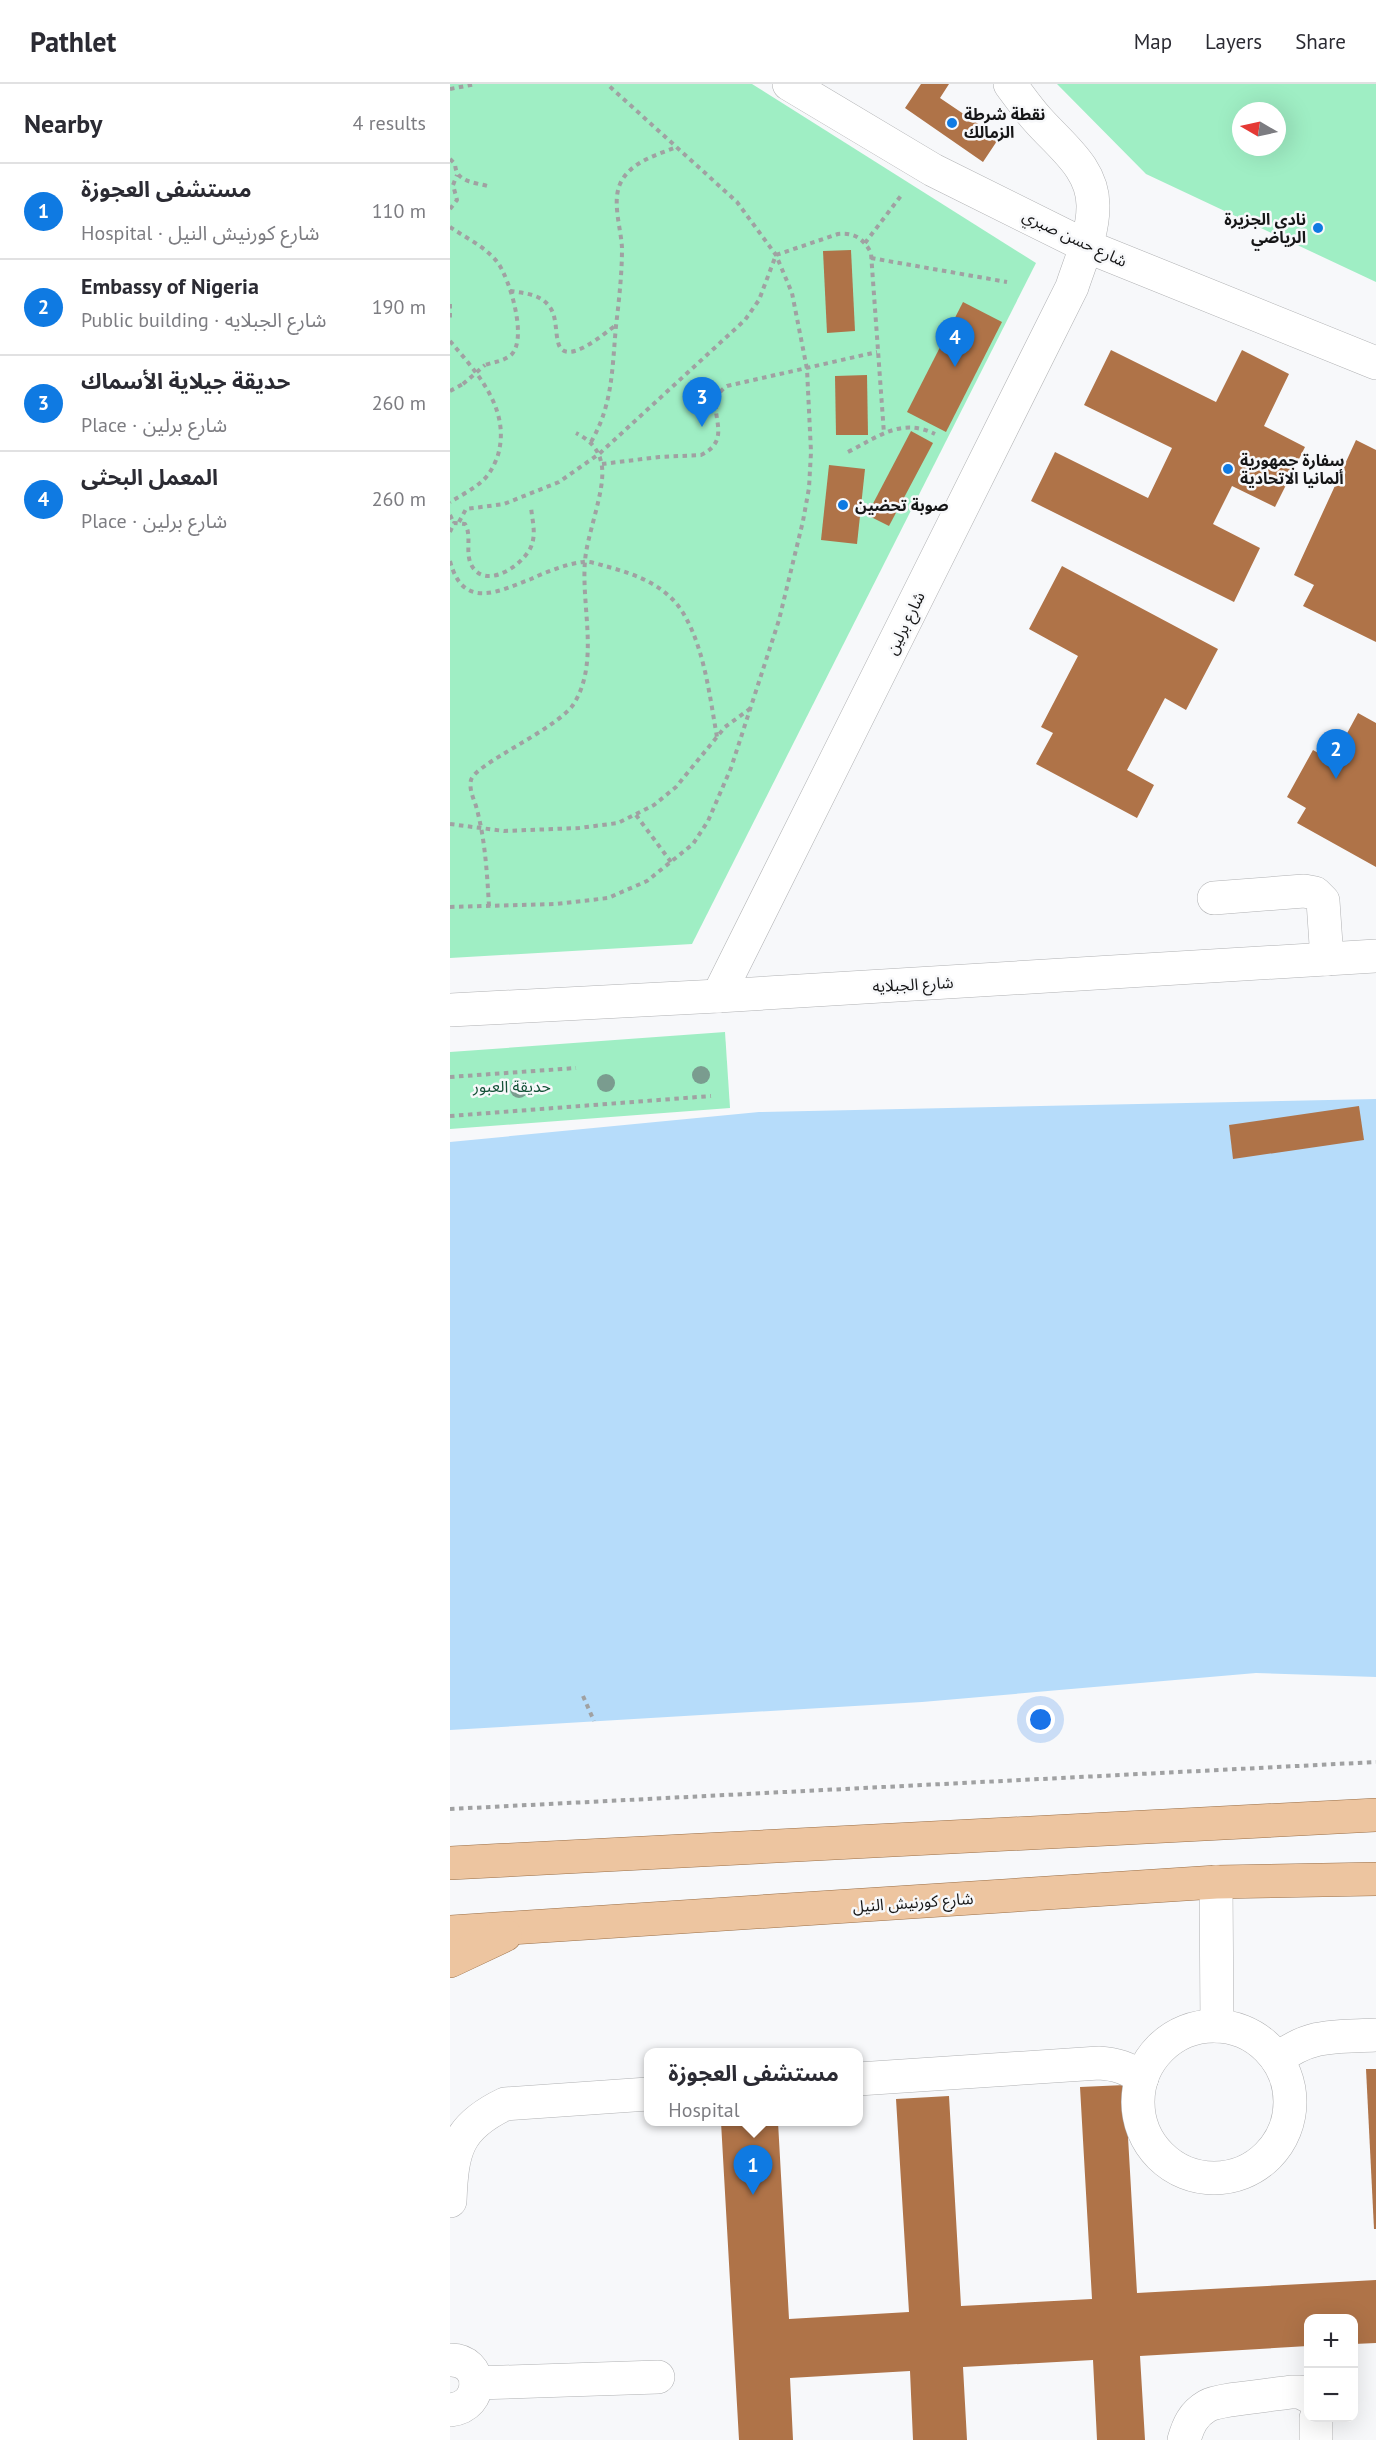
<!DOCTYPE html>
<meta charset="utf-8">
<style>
:root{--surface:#fff;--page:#f7f7f7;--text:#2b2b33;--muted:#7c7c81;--line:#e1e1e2;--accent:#0f7ae2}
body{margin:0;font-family:"PT Sans","Noto Sans Arabic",sans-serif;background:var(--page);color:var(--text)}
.controls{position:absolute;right:18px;bottom:18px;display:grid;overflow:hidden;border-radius:12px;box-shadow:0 6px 24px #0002}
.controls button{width:54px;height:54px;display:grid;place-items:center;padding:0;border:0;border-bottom:2px solid var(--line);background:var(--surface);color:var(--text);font:30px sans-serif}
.compass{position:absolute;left:782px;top:18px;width:54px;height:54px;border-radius:50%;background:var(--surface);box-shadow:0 6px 24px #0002;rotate:279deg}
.you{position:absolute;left:591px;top:1636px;width:21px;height:21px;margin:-15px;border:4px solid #fff;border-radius:50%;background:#1a73e8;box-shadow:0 0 0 9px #1a73e833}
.badge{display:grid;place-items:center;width:39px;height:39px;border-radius:50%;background:var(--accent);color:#fff;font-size:20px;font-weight:700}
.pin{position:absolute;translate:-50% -50px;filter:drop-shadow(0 2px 3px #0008)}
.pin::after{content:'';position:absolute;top:32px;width:21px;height:18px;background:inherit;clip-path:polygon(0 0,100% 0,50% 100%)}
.popup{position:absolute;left:194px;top:1964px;width:219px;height:78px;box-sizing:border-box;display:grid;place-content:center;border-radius:12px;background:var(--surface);filter:drop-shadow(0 2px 4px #0005);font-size:20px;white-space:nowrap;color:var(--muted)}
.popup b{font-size:22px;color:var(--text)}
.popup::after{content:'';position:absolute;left:50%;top:100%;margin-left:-12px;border:12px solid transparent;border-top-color:var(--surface)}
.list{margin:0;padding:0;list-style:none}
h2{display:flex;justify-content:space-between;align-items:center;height:78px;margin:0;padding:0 24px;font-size:26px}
h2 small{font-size:20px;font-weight:400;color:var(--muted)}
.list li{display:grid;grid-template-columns:39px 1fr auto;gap:18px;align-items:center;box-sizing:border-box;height:96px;padding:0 24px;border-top:2px solid var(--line)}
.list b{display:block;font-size:22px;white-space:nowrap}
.list p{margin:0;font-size:20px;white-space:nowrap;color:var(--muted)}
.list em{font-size:20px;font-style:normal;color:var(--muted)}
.map{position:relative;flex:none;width:926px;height:2356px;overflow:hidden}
header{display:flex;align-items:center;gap:36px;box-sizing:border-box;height:84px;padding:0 30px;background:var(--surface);border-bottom:2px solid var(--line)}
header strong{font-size:28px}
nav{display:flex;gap:33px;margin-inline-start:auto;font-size:21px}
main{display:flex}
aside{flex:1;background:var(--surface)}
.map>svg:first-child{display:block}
.green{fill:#9feec4;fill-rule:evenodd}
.water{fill:#b6dcfa}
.building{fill:#af7348}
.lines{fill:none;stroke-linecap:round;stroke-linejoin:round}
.minor-casing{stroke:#b0b1b3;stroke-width:34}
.major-casing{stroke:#9a6f47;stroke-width:34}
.path{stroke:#a0a1a2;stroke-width:4;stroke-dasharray:4.5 4.5;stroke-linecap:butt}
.minor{stroke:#fff;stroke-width:33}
.major{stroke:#edc5a0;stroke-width:33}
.path-bridge{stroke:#a0a1a2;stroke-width:4;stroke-dasharray:4.5 4.5;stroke-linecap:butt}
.tree{fill:#7a9c8f}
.poi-dot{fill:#0f7ae2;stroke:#f7f8fa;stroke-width:2}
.labels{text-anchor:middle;stroke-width:5;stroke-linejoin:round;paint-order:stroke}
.poi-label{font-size:16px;font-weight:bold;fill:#161617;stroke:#f7f8fa;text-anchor:start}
.street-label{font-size:16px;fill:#161617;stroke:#f7f8fa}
.park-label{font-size:16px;fill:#145137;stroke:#f7f8fa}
</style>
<header>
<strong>Pathlet</strong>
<nav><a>Map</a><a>Layers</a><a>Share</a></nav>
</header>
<main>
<aside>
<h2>Nearby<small>4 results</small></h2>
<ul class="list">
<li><span class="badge">1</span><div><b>مستشفى العجوزة</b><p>Hospital · شارع كورنيش النيل</p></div><em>110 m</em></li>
<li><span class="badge">2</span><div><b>Embassy of Nigeria</b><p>Public building · شارع الجبلايه</p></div><em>190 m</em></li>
<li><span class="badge">3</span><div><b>حديقة جيلاية الأسماك</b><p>Place · شارع برلين</p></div><em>260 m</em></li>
<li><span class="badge">4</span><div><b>المعمل البحثى</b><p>Place · شارع برلين</p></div><em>260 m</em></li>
</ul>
</aside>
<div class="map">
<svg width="926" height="2356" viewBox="0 0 926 2356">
<rect width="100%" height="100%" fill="#f7f8fa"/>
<!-- green -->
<g class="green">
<polygon points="0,0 302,0 586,179 242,860 0,874"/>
<path d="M607,0H926V198L696,90ZM791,27H827V63H791Z"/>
<polygon points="275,948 280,1024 0,1045 0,968"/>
</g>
<!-- water -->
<polygon class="water" points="926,1015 926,1593 806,1589 472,1618 0,1646 0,1058 309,1028"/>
<!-- building -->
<g class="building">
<polygon points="471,0 499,0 490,14 549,54 533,78 455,24"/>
<polygon points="401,166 405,247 377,249 373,167"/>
<polygon points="513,218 552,238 496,348 457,328"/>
<polygon points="661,266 766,318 792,266 839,290 814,342 855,363 825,423 782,402 763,440 810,464 784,518 581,417 605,368 698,414 722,364 634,321"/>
<polygon points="417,291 418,351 386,351 385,292"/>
<polygon points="461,347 483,359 439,442 417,431"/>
<polygon points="906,356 926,366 926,558 853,522 864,501 844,491"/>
<polygon points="379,381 415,385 407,460 371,456"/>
<polygon points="612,482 768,565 736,626 715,614 677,686 704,701 687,734 586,680 603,649 591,643 628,572 579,545"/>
<polygon points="908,629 926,639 926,783 847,739 856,724 837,713 863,666 882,677"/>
<polygon points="909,1022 914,1056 783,1075 779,1041"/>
<polygon points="916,1985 926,1985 926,2145 924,2145"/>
<polygon points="675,2001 687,2209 926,2196 926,2259 904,2260 904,2234 858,2234 858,2262 690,2272 695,2356 647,2356 643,2276 513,2283 517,2356 463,2356 460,2287 340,2294 343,2356 289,2356 271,2038 328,2038 339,2235 459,2228 446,2015 499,2012 511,2222 642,2215 630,2003"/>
</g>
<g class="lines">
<!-- minor casing -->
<g class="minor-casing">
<g id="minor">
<polyline points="339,0 483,86 636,162 926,279"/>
<polyline points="764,814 854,807 865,809 873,817 877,875"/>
<path d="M268,912L622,203C630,178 643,150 643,123C644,85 611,62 588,36C578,25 569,12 560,0"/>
<polyline points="0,926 268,912 926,872"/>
<polyline points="766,1798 767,1942"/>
<circle cx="764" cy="2018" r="76"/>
<path d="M827,1975C862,1949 885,1953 926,1951"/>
<path d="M408,1995L649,1979C666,1980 678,1984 692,1994"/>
<path d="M0,2117C2,2066 7,2043 55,2020L198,2010"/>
<path d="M0,2276C33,2275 36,2322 0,2326"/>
<polyline points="26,2299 208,2293"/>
<polyline points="866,2334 866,2356"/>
<path d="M734,2356C738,2342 743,2330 757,2322C769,2315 824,2311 841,2308H850L858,2312"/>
</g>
</g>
<!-- major casing -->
<g class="major-casing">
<g id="major">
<polyline points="0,1779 926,1731"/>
<polyline points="0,1848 766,1798 926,1795"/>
<polyline points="0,1877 55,1851"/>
</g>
</g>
<!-- path -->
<g class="path">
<polyline points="0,5 26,0"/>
<path d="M0,75L5,80C6,99 25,98 41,103"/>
<polyline points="0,125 7,116 3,101 7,91"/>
<path d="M0,143C16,154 36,163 48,179C60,196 78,255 61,271C54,277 44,278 35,281"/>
<polyline points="415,159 453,109"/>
<polyline points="421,174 557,198"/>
<path d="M60,207C74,209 90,210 99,222C107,232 105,246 108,258C114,285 155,249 166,241"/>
<polyline points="0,220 0,234"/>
<path d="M0,257C27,289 61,325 48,371C45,380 39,392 31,398C22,406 10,412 0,418"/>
<polyline points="0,307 13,300"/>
<path d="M141,358C163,320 162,285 166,242C169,216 172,190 172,164C171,144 162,119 170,100C180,78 206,71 227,63"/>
<path d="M398,368C428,353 451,333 485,350"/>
<path d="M152,380L209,373L251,371C289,353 248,321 277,302L427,268"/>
<polyline points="0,431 4,439"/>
<path d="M9,438L16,425L54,420L109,398L149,370L295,236L309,216L326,171L388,150C404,148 414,155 421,169L434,350"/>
<path d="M0,448L4,439L15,440C23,453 13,472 24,485C40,505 77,478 82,460C86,448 82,435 81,423"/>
<path d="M0,477C13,527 49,507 81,495C96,488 116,480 133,478C139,477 148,480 155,482C188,491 219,502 236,534C255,569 260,614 267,653"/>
<polyline points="186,731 221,778"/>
<polyline points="0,740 54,747 129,744 168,739 204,721 226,703 275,643 301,624"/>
<path d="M39,822C37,788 35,754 26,722C23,713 19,705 21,696C25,680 105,646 123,621C150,580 131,523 135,477C137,450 155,408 152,383C150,366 140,356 126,349"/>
<polyline points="0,823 106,820 158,814 197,797 243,760 258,737 281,684 329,536 353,437 359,404 361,368 357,285 342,209 326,171 287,118 157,0"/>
<polyline points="0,993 126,984"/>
<polyline points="0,1032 261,1012"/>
<polyline points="133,1612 144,1637"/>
<polyline points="0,1725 926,1678"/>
</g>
<!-- minor -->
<use href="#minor" class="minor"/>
<!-- major -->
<use href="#major" class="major"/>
<!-- path-bridge -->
<polyline class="path-bridge" points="13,300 35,281"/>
</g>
<!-- trees -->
<g class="tree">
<circle cx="251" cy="991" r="9"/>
<circle cx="156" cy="999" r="9"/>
<circle cx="69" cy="1005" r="9"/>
</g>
<!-- markers -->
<g class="poi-dot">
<circle cx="502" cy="39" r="6"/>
<circle cx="868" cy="144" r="6"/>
<circle cx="778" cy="385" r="6"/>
<circle cx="393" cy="421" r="6"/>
</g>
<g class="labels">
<!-- poi labels -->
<g class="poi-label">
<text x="514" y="36">نقطة شرطة<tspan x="514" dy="18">الزمالك</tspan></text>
<text x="856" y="141" text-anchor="end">نادي الجزيرة<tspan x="856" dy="18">الرياضي</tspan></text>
<text x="790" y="382">سفارة جمهورية<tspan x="790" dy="18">ألمانيا الاتحادية</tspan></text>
<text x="405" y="427">صوبة تحضين</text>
</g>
<!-- street labels -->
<g class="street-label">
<text transform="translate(625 154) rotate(25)" y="6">شارع حسن صبري</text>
<text transform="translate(455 539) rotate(-64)" y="6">شارع برلين</text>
<text transform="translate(463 900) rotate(-3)" y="6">شارع الجبلايه</text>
<text transform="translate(463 1818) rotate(-4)" y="6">شارع كورنيش النيل</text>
</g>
<!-- park labels -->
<g class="park-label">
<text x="62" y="1008">حديقة العبور</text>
</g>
</g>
</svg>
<div class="controls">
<button>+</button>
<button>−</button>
</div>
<svg class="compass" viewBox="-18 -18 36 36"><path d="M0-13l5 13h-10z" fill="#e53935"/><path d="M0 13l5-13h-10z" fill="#7c7c81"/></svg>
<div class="you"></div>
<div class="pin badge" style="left:303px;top:2111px">1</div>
<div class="popup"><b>مستشفى العجوزة</b>Hospital</div>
<div class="pin badge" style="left:886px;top:695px">2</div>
<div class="pin badge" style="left:252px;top:343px">3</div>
<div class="pin badge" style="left:505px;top:283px">4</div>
</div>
</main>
